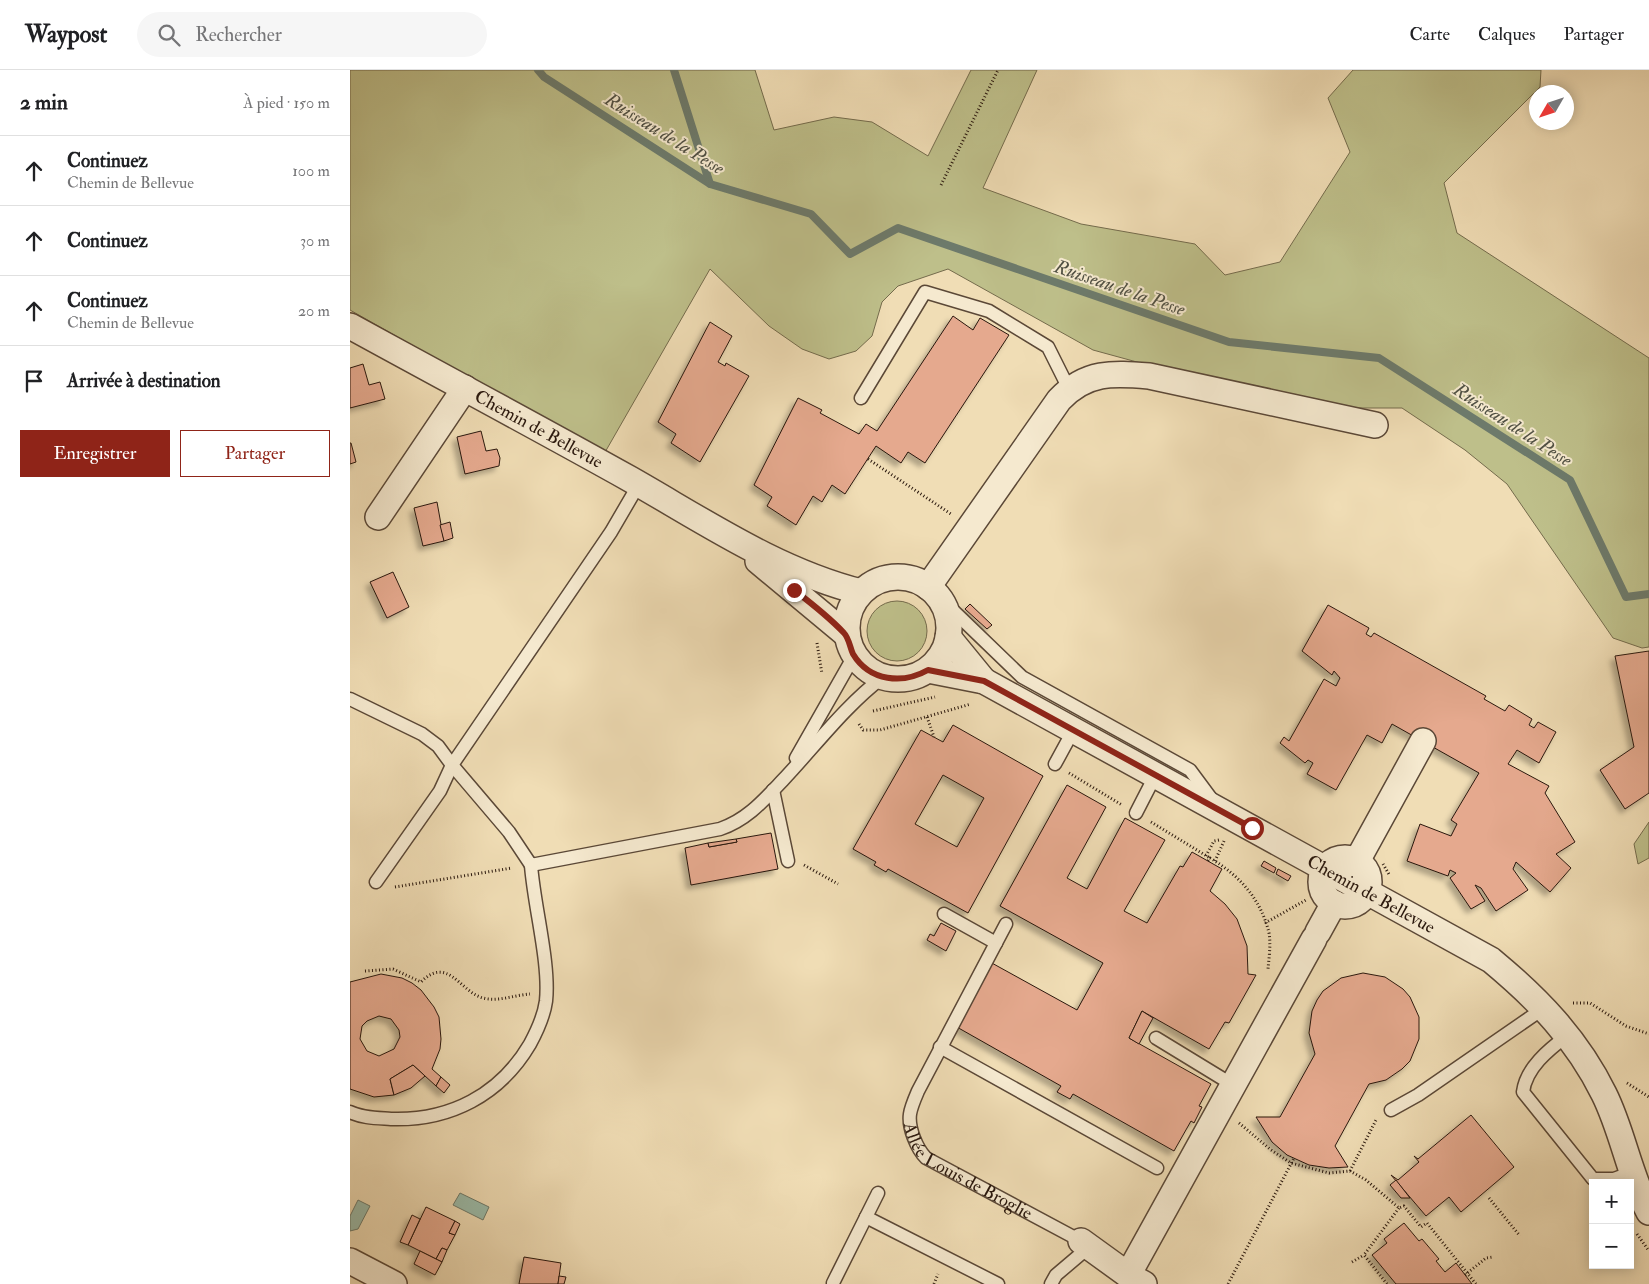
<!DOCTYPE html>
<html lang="fr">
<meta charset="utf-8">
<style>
:root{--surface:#fff;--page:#f6f6f6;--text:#202124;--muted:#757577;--line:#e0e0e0;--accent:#8f2418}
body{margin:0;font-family:"IM FELL Double Pica",serif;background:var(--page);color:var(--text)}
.controls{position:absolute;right:15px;bottom:15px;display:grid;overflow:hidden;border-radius:0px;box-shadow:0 2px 12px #0003}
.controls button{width:45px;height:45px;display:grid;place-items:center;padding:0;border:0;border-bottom:1px solid var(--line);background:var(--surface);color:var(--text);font:25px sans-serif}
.compass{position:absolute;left:1179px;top:15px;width:45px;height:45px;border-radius:50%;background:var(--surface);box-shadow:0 2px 12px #0003;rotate:231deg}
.stop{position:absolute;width:15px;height:15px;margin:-11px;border:4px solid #8f2418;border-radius:50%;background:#fff}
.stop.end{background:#8f2418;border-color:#fff;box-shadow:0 1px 5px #0008}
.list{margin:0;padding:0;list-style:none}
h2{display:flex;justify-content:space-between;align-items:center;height:65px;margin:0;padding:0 20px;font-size:21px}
h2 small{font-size:16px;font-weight:400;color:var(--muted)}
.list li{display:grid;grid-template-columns:32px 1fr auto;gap:15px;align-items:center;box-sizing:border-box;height:70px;padding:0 20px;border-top:1px solid var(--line)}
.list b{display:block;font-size:19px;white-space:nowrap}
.list p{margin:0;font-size:16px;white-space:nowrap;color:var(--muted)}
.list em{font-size:16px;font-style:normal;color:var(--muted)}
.actions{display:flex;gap:10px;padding:15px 20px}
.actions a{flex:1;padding:11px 0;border:1px solid var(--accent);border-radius:0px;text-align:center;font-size:18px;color:var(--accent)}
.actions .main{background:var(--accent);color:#fff}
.icon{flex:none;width:28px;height:28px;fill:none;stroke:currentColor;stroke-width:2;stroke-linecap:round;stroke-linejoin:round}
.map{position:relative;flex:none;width:1299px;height:1214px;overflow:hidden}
header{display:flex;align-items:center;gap:30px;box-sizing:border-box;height:70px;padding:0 25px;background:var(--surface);border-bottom:1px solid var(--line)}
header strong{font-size:24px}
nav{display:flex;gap:28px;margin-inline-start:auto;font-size:18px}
.search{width:350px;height:45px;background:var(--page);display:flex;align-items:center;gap:12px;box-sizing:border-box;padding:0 18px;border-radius:28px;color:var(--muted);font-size:19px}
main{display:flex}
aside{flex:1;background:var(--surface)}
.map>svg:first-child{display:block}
.green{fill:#bebf8a;stroke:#746b4c}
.water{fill:#9bbcaa;stroke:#6d7a6b}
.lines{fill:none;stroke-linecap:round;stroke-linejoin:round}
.stream{stroke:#6d7a6b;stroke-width:8}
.building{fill:#e5a98e;stroke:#29170d;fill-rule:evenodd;filter:url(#shadow)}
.lane-casing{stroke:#5b4837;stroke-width:15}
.street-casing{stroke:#5b4837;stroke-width:28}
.path{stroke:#29170d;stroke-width:3;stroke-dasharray:1 2.5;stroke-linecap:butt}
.lane{stroke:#f5e9cf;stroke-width:12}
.street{stroke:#f5e9cf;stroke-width:25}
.route{stroke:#8f2418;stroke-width:6}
.labels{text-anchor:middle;stroke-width:4;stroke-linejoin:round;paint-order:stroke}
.street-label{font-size:18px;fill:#29170d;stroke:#f5e9cf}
.water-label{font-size:19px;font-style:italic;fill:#515144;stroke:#f5e9cf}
</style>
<header>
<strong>Waypost</strong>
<div class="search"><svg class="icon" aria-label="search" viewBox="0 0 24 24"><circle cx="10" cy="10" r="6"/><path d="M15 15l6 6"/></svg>Rechercher</div>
<nav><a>Carte</a><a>Calques</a><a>Partager</a></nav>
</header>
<main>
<aside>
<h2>2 min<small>À pied · 150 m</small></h2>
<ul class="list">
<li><svg class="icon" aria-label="ahead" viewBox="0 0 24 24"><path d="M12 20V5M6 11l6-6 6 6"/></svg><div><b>Continuez</b><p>Chemin de Bellevue</p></div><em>100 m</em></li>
<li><svg class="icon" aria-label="ahead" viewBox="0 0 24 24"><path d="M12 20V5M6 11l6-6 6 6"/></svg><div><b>Continuez</b></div><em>30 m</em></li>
<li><svg class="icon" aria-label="ahead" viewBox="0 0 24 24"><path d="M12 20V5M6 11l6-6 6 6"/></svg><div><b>Continuez</b><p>Chemin de Bellevue</p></div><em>20 m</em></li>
<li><svg class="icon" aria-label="arrive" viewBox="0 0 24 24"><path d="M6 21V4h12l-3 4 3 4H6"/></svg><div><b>Arrivée à destination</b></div></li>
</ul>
<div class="actions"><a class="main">Enregistrer</a><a>Partager</a></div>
</aside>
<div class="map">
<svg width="1299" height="1214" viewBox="0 0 1299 1214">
<defs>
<filter id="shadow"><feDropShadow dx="-4.5" dy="4.5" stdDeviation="2.5" flood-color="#0004"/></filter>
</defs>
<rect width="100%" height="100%" fill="#f0ddb5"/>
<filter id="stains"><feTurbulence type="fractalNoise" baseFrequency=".004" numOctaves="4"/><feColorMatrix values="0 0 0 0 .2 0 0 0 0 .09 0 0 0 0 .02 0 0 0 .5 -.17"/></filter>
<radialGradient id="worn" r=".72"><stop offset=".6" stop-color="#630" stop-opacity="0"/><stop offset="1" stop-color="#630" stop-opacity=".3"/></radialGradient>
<!-- green -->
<g class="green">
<polygon points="0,0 405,0 424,60 484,47 522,52 578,86 621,0 687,0 633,118 731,154 845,174 875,205 930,192 1000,82 978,28 1003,0 1191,0 1190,17 1094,113 1107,163 1299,288 1299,577 1292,578 1263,568 1157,414 1115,380 1052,338 985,338 871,315 743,280 598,199 548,216 532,232 522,266 506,281 479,289 452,279 419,256 360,199 254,384 0,240"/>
<circle cx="547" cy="561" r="30"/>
<polygon points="1299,752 1299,788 1288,794 1284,774"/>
</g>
<!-- water -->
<g class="water">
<polygon points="110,1123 139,1137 133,1150 103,1135"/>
<polygon points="8,1130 20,1136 8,1159 0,1161 0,1146"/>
</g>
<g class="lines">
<!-- stream -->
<g class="stream">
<polyline points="188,0 194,7 360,114 461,144 500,184 548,158 879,272 1029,288 1220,410 1276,527 1299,524"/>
<polyline points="324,0 360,114"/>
</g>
</g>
<!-- building -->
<g class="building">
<polygon points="603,246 623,260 630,248 659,265 575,393 558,382 551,393 526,376 495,424 482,415 472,432 463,426 446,455 417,436 422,427 404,415 448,328 472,340 470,343 509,364 516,354 527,361"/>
<polygon points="360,252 382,266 368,292 375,296 376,293 399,306 350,392 321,373 326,364 308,352"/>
<polygon points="13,294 19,315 30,312 35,329 0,338 0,298"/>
<polygon points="131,361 136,381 147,379 150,388 149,396 115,404 107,367"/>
<polygon points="1,373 6,392 0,394 0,373"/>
<polygon points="87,432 94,471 73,476 64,438"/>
<polygon points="100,452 103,468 94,471 90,455"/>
<polygon points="43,502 59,537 37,548 20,512"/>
<polygon points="620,534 642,555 637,559 615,539"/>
<polygon points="978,535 1019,558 1016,564 1021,567 1024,563 1136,626 1134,629 1155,641 1159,635 1182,649 1179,655 1184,658 1188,652 1206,662 1189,693 1167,680 1158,694 1199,716 1195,723 1225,772 1206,784 1221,798 1200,822 1166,792 1163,799 1178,820 1146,841 1131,818 1125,815 1135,831 1121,839 1100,808 1106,803 1100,800 1098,806 1057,791 1070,754 1101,766 1107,754 1101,750 1129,703 1042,654 1032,673 1017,665 986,720 957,704 963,693 958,690 955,693 930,673 934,667 939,671 974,609 986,616 990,608 984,601 982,605 952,581"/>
<polygon points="1299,581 1299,723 1275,739 1250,700 1284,677 1265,586"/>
<path d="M603,655L693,706L618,843L538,799L536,802L524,795L526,792L503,779L571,660L593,672ZM593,705L634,728L607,777L565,754Z"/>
<polygon points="717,715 756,737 717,808 737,819 775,748 815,770 774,841 797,853 830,796 833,797 842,782 872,799 860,821 875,834 887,849 897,876 898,904 906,905 879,953 875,952 859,979 792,941 779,968 861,1014 849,1036 852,1037 844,1053 841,1051 824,1081 723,1024 720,1029 707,1022 711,1016 605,956 640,892 727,940 753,893 650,836"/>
<polygon points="421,763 428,799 341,815 335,778 358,773 359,777 387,772 386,769"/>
<polygon points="386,769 387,772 359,777 358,773"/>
<polygon points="914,791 926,798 924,803 911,796"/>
<polygon points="928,799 941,806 938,811 926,804"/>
<polygon points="591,853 606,861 596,881 577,870 580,864 584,866"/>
<polygon points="1013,903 1035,907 1053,919 1060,927 1069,947 1069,969 1060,991 1052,999 1036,1010 1019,1014 985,1076 998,1097 979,1098 959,1095 937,1085 922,1072 906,1047 930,1047 965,984 959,963 962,941 967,930 973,921 991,908"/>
<path d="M31,904L52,908L62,913L71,920L84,937L89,947L91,969L90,979L82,999L91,1007L86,1016L63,995L40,1009L44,1025L24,1027L0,1019V912ZM29,946L41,949L49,960L50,967L44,979L29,986L17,981L10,969L12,956L17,951Z"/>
<polygon points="792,941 803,948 789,974 779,968"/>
<polygon points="63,995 75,1006 61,1018 44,1025 40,1009"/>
<polygon points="91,1007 100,1015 94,1023 86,1016"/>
<polygon points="1121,1045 1164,1097 1111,1142 1099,1127 1076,1146 1041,1105 1048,1110 1069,1092 1064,1086 1068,1089"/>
<polygon points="1046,1110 1060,1128 1051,1128 1040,1115"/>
<polygon points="76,1137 105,1151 99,1163 105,1165 97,1180 92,1178 86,1189 58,1175"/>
<polygon points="62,1145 70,1149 58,1175 50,1172"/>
<polygon points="105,1151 110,1154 105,1165 99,1163"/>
<polygon points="1054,1153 1069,1171 1072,1169 1089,1189 1086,1191 1095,1202 1106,1193 1122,1214 1046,1214 1022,1185 1037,1173 1034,1169"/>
<polygon points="92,1178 97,1180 92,1192 86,1189"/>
<polygon points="70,1181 92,1192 85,1205 64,1194"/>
<polygon points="174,1187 211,1193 208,1214 169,1214"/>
<polygon points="209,1206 216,1207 214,1214 208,1214"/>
</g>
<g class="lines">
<!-- lane casing -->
<g class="lane-casing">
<g id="lane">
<polyline points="511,328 575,222 639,241 698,277 719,319"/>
<path d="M289,414L261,462L102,695L159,762L181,795L370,759C397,750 414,730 433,710C466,675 495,636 533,607"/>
<polyline points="589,527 672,607 840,700 863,731"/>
<polyline points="0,629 72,664 88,676 102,695 90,721 26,812"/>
<polyline points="446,688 504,586"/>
<polyline points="705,694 723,661"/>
<polyline points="423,720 438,791"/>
<polyline points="786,743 805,706"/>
<polyline points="594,844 646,873"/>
<path id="s1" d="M656,854L568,1021C565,1028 561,1037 560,1044C558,1058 567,1079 576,1088L731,1171"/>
<path d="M1218,965C1198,980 1176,998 1173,1022L1243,1109H1264L1283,1102"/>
<polyline points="806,968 883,1015"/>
<polyline points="590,977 807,1098"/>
<polyline points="1041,1040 1068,1025 1194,938"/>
<path d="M0,1042C12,1048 27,1048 41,1049C100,1051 150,1025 180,974C187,961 194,946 196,931C200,893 184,836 181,795"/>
<polyline points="516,1147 648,1214"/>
<polyline points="483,1213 528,1123"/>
<polyline points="701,1214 706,1205 739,1177"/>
</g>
</g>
<!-- street casing -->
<g class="street-casing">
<g id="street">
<path id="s2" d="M0,256C93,307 187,357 280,409C354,451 427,501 511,522"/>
<polyline points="28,447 115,318"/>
<polyline points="408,491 497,565"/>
<circle cx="548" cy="558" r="51"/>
<path d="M578,517L709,330C736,301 763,303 799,306L1025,355"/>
<polyline points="598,567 634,611"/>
<path id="s3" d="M578,600L634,611L1141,890C1188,929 1227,969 1254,1024C1273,1062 1279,1105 1299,1142"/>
<circle cx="995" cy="812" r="24"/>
<polyline points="1007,791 1073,671"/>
<polyline points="968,862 984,833"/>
<polyline points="731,1171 778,1205 794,1214"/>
<polyline points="0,1191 44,1214"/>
<polyline points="778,1205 964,869"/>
</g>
</g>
<!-- path -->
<g class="path">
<polyline points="591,115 648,0"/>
<polyline points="518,389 601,444"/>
<polyline points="467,573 472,604"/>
<polyline points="523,641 585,627"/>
<polyline points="577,647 584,667"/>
<polyline points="509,654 513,660 530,660 621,634"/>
<polyline points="719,703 772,735"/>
<polyline points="801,752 860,788"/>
<polyline points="856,786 864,771 869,770"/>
<path d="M858,791L860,788C889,805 911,829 919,863C921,874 919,888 918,899"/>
<polyline points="865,791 874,771"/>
<polyline points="1033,794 1040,806"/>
<polyline points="454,795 488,814"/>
<polyline points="45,817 162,798"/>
<polyline points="915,853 956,830"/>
<path d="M15,901L43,899L71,912C97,886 109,919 130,927C146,933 164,925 180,924"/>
<polyline points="1223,933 1240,933 1276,956 1299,964"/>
<polyline points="1277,1013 1299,1027"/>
<polyline points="889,1053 921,1080 941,1093 979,1103 1000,1101 1016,1110 1049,1138 1054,1136 1071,1157 1077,1153 1126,1214"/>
<polyline points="1000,1101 1026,1050"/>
<polyline points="1139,1128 1170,1166"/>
<polyline points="1287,1164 1299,1181"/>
<polyline points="1002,1192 1014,1185"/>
<polyline points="1115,1205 1136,1188 1143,1187"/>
<polyline points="584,1214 588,1204"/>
<polyline points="878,1214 944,1088"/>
<polyline points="1037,1214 1014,1185 1049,1138"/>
</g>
<!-- lane -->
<use href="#lane" class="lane"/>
<!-- street -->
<use href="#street" class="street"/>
</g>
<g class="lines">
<!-- route -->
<path class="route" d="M444,520C461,533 479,547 494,563C499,568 500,578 503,584C520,612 553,614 578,600L634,611L902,758"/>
</g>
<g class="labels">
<!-- street labels -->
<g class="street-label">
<text dy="6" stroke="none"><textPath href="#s2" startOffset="215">Chemin de Bellevue</textPath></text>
<text dy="6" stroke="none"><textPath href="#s3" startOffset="499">Chemin de Bellevue</textPath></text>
<text dy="6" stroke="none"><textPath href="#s1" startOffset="301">Allée Louis de Broglie</textPath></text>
</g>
<!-- water labels -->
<g class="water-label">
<text transform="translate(315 63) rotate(32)" y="7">Ruisseau de la Pesse</text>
<text transform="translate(770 217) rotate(19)" y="7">Ruisseau de la Pesse</text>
<text transform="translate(1163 354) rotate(33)" y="7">Ruisseau de la Pesse</text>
</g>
</g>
<rect width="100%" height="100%" filter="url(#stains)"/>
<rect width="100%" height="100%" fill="url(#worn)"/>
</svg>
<div class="controls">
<button>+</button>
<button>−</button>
</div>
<svg class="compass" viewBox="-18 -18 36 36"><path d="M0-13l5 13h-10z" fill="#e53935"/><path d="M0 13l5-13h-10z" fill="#757577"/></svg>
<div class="stop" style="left:902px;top:758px"></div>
<div class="stop end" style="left:444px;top:520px"></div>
</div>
</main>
